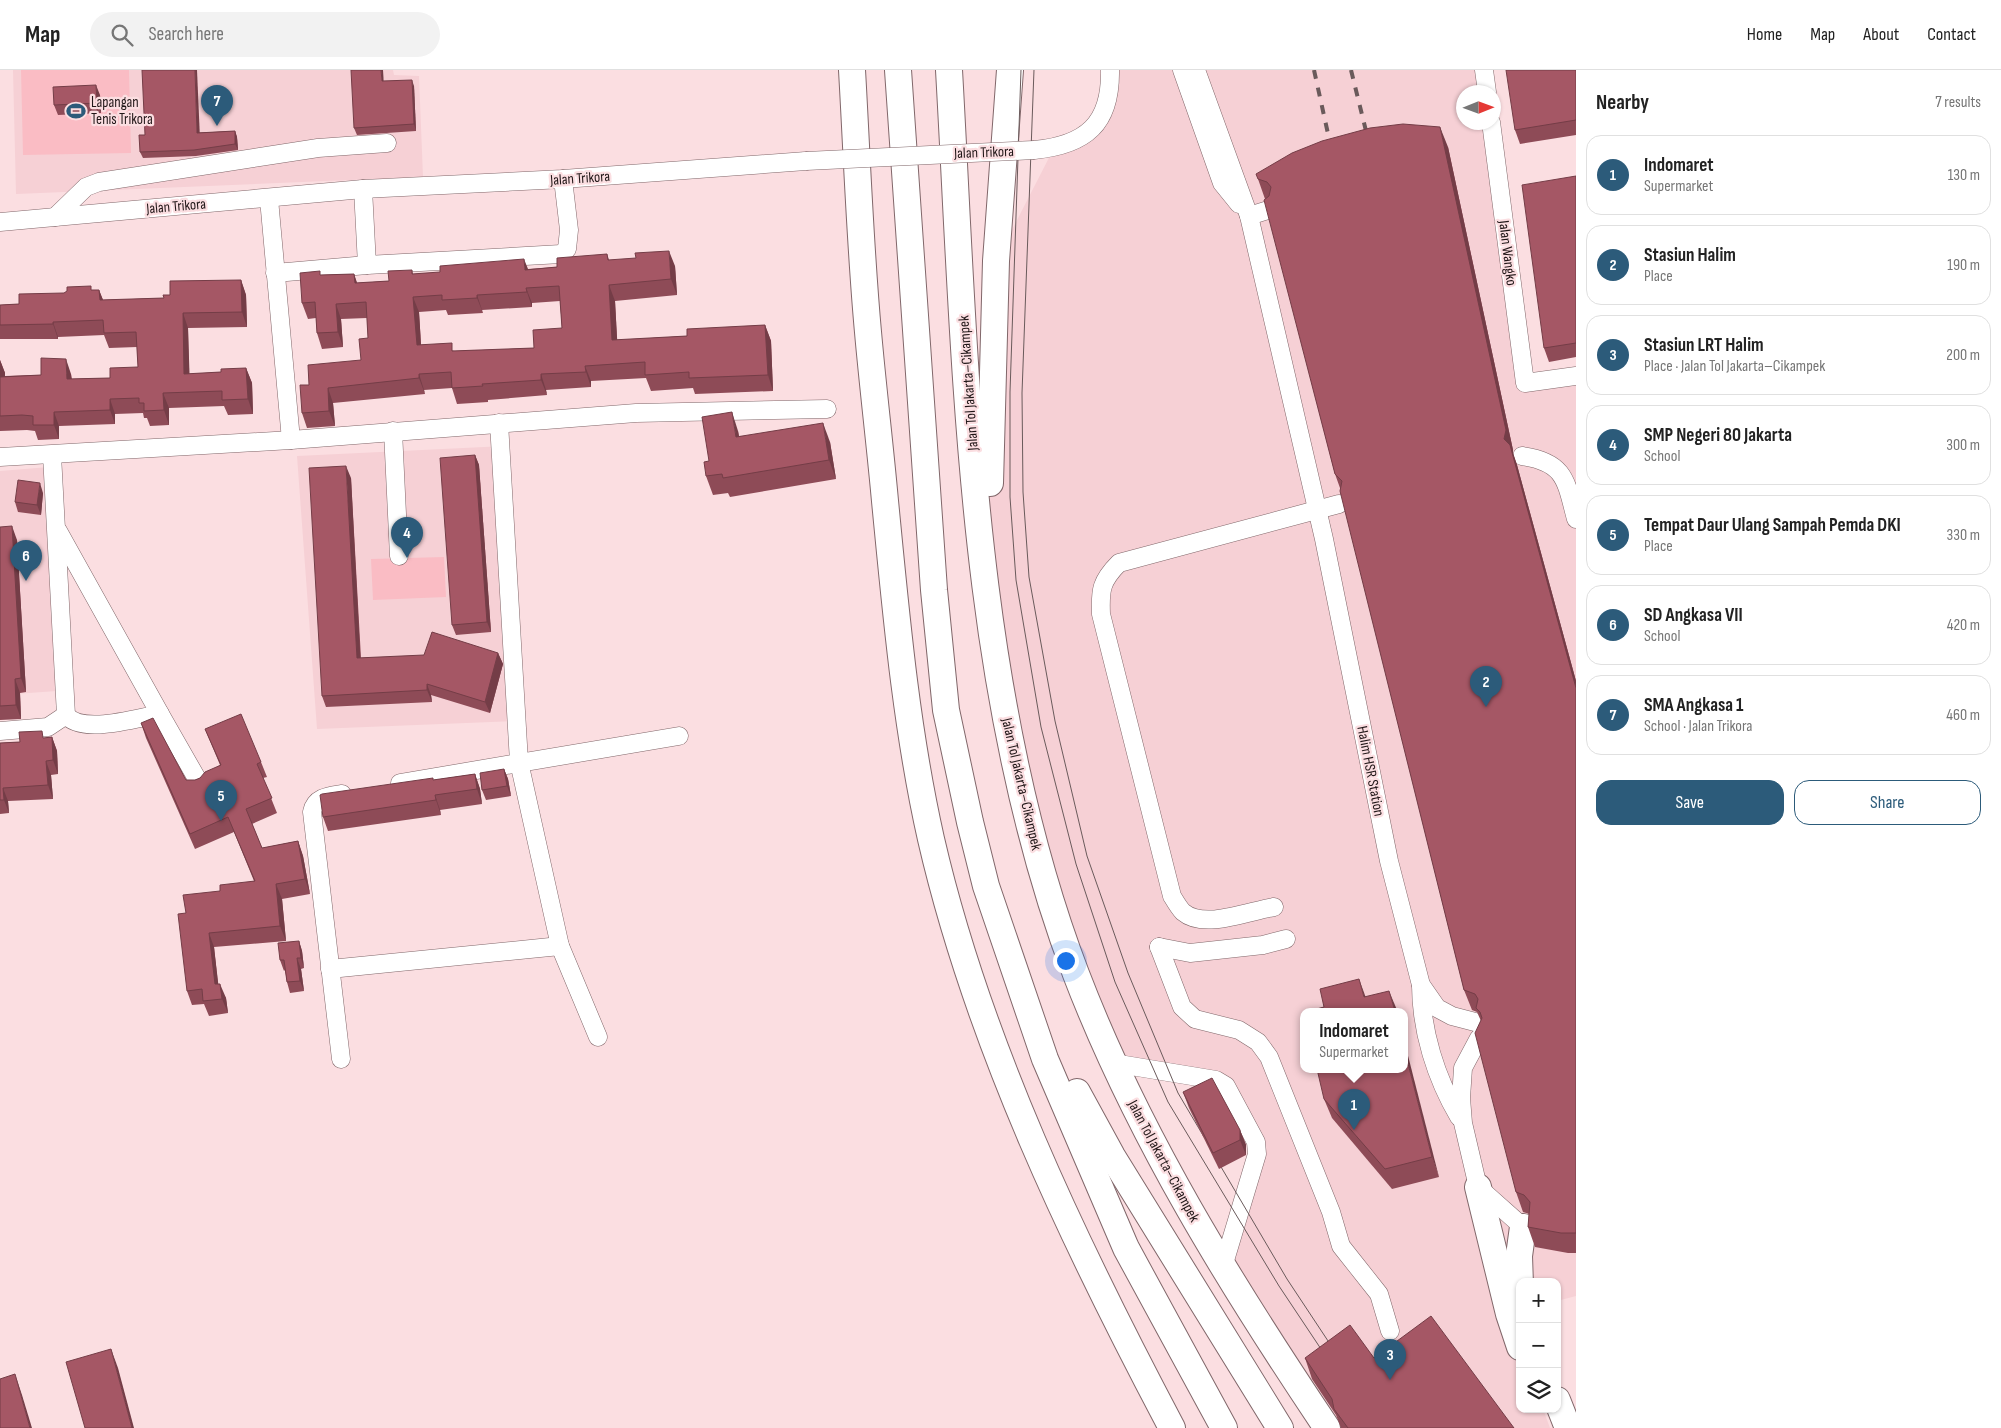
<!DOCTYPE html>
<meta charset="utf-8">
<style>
:root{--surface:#fff;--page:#f2f2f2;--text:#222;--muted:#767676;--line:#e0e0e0;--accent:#2c5b7a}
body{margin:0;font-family:"Sofia Sans Condensed",sans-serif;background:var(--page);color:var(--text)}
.controls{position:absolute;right:15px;bottom:15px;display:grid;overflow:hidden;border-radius:10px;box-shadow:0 1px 4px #0004}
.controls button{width:45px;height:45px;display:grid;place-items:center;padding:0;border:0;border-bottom:1px solid var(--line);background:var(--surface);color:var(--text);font:25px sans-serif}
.compass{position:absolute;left:1456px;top:15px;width:45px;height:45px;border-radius:50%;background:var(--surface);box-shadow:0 1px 4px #0004;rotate:89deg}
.you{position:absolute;left:1065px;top:890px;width:18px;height:18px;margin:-12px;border:4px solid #fff;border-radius:50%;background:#1a73e8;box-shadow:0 0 0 8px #1a73e833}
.badge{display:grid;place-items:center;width:32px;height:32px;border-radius:50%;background:var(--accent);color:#fff;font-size:16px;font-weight:700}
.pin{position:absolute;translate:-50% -41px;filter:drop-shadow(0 1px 2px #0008)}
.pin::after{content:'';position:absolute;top:26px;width:18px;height:15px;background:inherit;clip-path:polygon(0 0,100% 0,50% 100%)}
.popup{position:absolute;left:1300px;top:938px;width:108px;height:65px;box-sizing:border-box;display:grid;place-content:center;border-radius:10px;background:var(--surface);filter:drop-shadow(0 1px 4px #0005);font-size:16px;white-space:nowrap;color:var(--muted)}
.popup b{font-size:19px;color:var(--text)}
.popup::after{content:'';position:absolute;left:50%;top:100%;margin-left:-10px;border:10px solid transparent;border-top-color:var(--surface)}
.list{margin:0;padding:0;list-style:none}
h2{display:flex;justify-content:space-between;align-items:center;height:65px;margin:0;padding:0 20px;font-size:21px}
h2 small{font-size:16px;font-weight:400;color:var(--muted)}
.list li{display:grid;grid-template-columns:32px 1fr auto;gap:15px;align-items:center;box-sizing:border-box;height:80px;margin:0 10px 10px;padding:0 10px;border:1px solid var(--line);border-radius:15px}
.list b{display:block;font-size:19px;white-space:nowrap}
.list p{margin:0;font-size:16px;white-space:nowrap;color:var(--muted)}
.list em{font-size:16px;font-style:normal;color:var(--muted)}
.actions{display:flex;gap:10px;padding:15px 20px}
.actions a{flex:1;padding:11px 0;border:1px solid var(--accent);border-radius:15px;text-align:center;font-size:18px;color:var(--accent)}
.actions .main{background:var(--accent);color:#fff}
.icon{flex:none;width:28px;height:28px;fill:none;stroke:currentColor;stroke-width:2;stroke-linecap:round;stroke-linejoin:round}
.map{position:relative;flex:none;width:1576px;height:1358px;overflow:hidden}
header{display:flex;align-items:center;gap:30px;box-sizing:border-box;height:70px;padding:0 25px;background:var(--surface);border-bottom:1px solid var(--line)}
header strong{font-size:24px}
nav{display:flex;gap:28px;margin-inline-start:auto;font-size:18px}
.search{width:350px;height:45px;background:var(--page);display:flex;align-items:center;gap:12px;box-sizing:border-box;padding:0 18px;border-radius:28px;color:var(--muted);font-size:19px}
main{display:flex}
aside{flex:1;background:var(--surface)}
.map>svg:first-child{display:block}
.built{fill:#f6d0d5;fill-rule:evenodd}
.pitch{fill:#fabcc4}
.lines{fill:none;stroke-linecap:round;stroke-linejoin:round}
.minor-casing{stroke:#81676a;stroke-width:19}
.highway-casing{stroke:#81676a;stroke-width:28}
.minor{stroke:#fff;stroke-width:18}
.highway{stroke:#fff;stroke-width:26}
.tram{stroke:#6a5a5b;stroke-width:1}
.rail{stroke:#6a5a5b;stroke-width:4;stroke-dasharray:9 9;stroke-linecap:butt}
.minor-bridge-casing{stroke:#81676a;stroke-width:19;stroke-linecap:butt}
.minor-bridge{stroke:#fff;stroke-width:18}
.wall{fill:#8e4b57;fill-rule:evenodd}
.shaded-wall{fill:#743d47}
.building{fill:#a55765;stroke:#743d47;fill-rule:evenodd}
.labels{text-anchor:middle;stroke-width:4.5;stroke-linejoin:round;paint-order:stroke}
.poi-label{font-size:15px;fill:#211718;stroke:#fbdee1;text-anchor:start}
.street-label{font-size:15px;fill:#211718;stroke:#fbdee1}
</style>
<header>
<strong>Map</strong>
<div class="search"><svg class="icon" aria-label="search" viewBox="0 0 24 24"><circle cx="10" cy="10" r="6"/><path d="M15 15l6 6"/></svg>Search here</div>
<nav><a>Home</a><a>Map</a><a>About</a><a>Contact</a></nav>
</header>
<main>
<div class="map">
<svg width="1576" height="1358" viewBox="0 0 1576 1358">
<rect width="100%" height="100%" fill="#fbdee1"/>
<!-- built -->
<g class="built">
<polygon points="13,0 393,0 394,5 419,6 423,107 16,124"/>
<path d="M1110,0H1484L1487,22H1464V52L1491,53L1525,313L1576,306V1226L1557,1231V1212H1520V1339H1543L1550,1358H1327L1223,1197L1257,1084L1226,1016L1113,993L1075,902L990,549V413L996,191L1054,78L1093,58ZM1304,941H1404V999H1304Z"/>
<polygon points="505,376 516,651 317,659 297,386"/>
<polygon points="49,397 57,621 0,625 0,401"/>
</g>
<!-- pitch -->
<g class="pitch">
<polygon points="21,0 129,0 131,83 23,85"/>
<polygon points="444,487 446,527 373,530 371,489"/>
</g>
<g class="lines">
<!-- minor casing -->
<g class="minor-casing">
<g id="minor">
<polyline points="1182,0 1222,113 1239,134"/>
<polyline points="1196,0 1249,146 1324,469 1389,791 1421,915 1437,938 1452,946 1475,952"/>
<polyline points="1484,0 1487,22"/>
<polyline points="1491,52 1525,313 1576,306"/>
<path d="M1034,80C1086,75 1111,54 1110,0"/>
<polyline points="363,119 367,195"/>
<polyline points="269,129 291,370"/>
<polyline points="1249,146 1268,140"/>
<polyline points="55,147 86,117 99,112 318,78 387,73"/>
<polyline points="0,152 363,119 563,109 806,91"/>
<polyline points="275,203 367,195 561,184 567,179 569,160 563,109"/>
<polyline points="499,353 519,692 560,876 598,967"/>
<polyline points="393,361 399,486"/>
<path d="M52,385L66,645C82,665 136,648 160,644L200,714"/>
<path d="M1522,386C1566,392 1566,412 1576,449"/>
<polyline points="0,387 291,370 636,343 827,339"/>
<polyline points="58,461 160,644"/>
<polyline points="0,661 48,657 66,645"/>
<polyline points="400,713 679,666"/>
<path d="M1274,837C1249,841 1204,860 1183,842C1179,838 1175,831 1172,826L1101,544C1100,520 1101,511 1119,493L1339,434"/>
<polyline points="1159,877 1182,937 1195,949 1239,960 1258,972 1269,987 1331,1142 1341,1176 1379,1224 1390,1261"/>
<polyline points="1159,877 1190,883 1263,875 1286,869"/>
<polyline points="330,899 560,876"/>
<path d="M1421,915C1421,961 1436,1008 1459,1047"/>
<polyline points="1479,968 1463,998 1461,1028 1463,1053 1478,1117 1523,1157 1527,1156"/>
<path d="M341,989L312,742C315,727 329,726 342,724"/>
<polyline points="1113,993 1216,1010 1226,1016 1256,1072 1257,1084 1223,1197"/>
</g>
</g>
<!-- highway casing -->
<g class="highway-casing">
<g id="highway">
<path d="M852,0C857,87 860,175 868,262C873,319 880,375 885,431C896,544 906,658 931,769C978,973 1074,1173 1172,1358"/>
<polyline points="898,0 934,520 946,640 970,752 986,816 1045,989 1126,1178 1224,1358"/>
<path d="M949,0C966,297 969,624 1076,904C1138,1066 1231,1215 1327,1358"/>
<polyline points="990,413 996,191 1010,0"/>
<polyline points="1077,1022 1112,1086 1280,1358"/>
<polyline points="1478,1117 1509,1244 1520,1277"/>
<polyline points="1520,1215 1519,1186 1523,1157"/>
<polyline points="1557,1330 1568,1358"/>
</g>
</g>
<!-- minor -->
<use href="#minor" class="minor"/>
<!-- highway -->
<use href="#highway" class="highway"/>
<!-- tram -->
<g class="tram">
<polyline points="1021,0 1010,322 1010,427 1016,510 1041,657 1076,794 1115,912 1168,1032 1279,1216 1327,1288"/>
<polyline points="1034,0 1022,323 1023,422 1029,507 1055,651 1087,786 1128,903 1178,1023 1204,1067"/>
<polyline points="1214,1085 1287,1209 1336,1283"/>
</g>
<!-- rail -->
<g class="rail">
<polyline points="1314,0 1332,82"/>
<polyline points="1351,0 1369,73"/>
</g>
<!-- minor-bridge casing -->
<g class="minor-bridge-casing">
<polyline id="minor-bridge" points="806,91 1034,80"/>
</g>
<!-- minor-bridge -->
<use href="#minor-bridge" class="minor-bridge"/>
</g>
<!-- wall -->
<g class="wall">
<polygon points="1576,0 1576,65 1520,74 1515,60"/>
<polygon points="384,11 414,16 416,61 357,65 354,58"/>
<polygon points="100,25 101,43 58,45 54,35"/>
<polygon points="235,61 237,67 238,80 196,86 143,88 140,82 145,65"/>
<polygon points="1448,77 1513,380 1513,383 1517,395 1576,611 1576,1183 1568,1183 1535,1177 1528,1157 1529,1144 1523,1142 1516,1122 1481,951 1477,942 1472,940 1464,920 1340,418 1335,404 1265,129 1258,109"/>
<polygon points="1576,106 1576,287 1549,292 1544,278"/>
<path d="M607,184L609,190L675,196L677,225L615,231L617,270L687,266L765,255L771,271L773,321L695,324L693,318L651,321L646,308L591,311V317L546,320L547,325L488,330V332L457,334L452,318L424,320L425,324L333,333L335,356L307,358L302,343L309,315L361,290L368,268L367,248L341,249L343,277L322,279L317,263L316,248L308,249L302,233L321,205L354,204L357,213L389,211L412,200L413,204L528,199L557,197ZM560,231L562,258L534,278L455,281L421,275L419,242L446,240L448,245L483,243L482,240L532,237V233Z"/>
<polygon points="241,210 246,225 247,257 188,258 189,304 221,302 246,298 252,313 253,344 228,345 224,336 169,338 169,355 150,356 147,348 144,348 143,343 115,344 115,354 59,356 59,369 38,370 35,361 27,360 0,361 0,290 5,303 5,306 71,304 72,309 110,308 138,297 137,277 109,278 104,265 58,267 58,269 0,269 0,235 19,234 64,223 93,220 99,220 103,230 164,228 170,225"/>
<polygon points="738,361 739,366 830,372 836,409 730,427 728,423 713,425 706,406 709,391"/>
<polygon points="475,385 479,395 491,562 456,565 452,555"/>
<polygon points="351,408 361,588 498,583 503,594 490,643 431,625 432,632 326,637 322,626"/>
<polygon points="43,423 41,445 18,442 15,432"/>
<polygon points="0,457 17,470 26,622 20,623 21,649 0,650"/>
<polygon points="141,653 186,710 195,710 200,708 220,695 205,659 261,692 267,707 263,708 277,743 252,754 262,778 298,771 303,786 310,824 282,829 286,871 214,877 218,914 226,928 228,943 209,946 204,934 192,935 187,921 186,843 220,821 254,811 234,762 195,779 146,668"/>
<polygon points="52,667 57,681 58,704 51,705 53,729 8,731 9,743 0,744 0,673 20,672 45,668"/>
<polygon points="504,699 508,709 511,726 486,730 482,720"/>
<polygon points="475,704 480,719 482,734 440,740 441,745 328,761 323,747 433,710"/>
<polygon points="299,871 302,881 304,898 301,899 304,921 290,923 287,912 285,900 284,901 280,890"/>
<polygon points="1404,999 1439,1107 1392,1119 1332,1048 1324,1029"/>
<polygon points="1183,1022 1240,1060 1246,1075 1246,1085 1219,1099 1189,1038"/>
<polygon points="1305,1288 1374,1288 1514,1358 1341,1358 1336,1345 1312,1309"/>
</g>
<!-- shaded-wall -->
<g class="shaded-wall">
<polygon points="195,0 197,0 200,69 197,63"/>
<polygon points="381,0 383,0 384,17 382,11"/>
<polygon points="412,10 414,16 416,61 414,54"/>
<polygon points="96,15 100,25 101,43 97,33"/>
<polygon points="1440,57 1448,77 1513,380 1513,383 1517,395 1576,611 1576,618 1504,369"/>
<polygon points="235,61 237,67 238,80 235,74"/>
<polygon points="669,181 675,196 677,225 671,209"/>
<polygon points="524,189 530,204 525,200"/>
<polygon points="354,204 359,219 355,213"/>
<polygon points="241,210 246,225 247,257 242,242"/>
<polygon points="609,215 615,231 618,285 612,270"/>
<polygon points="526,218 532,233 532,237 527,222"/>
<polygon points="99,220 105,235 100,230"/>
<polygon points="477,225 483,243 477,228"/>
<polygon points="413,227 419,242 422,291 417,275"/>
<polygon points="336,234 341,249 343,277 338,262"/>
<polygon points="183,243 188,258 190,319 184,304"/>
<polygon points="53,252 58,267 58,269 53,254"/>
<polygon points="765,255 771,271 773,321 768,305"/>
<polygon points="66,289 71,304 72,324 67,309"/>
<polygon points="0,290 5,303 5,321 0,307"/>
<polygon points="585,296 591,311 591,317 586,302"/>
<polygon points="246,298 252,313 253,344 248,329"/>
<polygon points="419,304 424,320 425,324 419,308"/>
<polygon points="541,304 546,320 547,325 541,310"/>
<polygon points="328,318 333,333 335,356 329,341"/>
<polygon points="163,323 169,338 169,355 164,340"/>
<polygon points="110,329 115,344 115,354 110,340"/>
<polygon points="54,342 59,356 59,369 54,355"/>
<polygon points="732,342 738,361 742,386 736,367"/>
<polygon points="823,353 830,372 836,409 829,390"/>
<polygon points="475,385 479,395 491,562 487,552"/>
<polygon points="346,396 351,408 361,600 357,588"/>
<polygon points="40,413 43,423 41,445 37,435"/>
<polygon points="12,456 17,470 26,622 21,608"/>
<polygon points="498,583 503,594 490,643 485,632"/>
<polygon points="15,609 20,623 21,649 16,635"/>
<polygon points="427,614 431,625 432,632 427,620"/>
<polygon points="52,667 57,681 58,704 53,690"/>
<polygon points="46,691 51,705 53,729 48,715"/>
<polygon points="504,699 508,709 511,726 507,716"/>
<polygon points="475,704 480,719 482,734 477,719"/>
<polygon points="3,718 8,731 9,743 4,730"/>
<polygon points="435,725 440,740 441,745 436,730"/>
<polygon points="298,771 303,786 310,824 305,809"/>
<polygon points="276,814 282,829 286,871 280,856"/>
<polygon points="209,863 214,877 220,929 215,914"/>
<polygon points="299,871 302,881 304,898 301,888"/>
<polygon points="297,888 301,899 304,921 300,911"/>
<polygon points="1359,909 1366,928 1364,927"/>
<polygon points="220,914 226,928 228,943 222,929"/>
<polygon points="1389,921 1397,940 1397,941 1395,941"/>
<polygon points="1404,970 1439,1107 1432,1087 1404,978"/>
<polygon points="1240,1060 1246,1075 1246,1085 1240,1070"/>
<polygon points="111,1279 118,1298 134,1358 132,1358"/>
<polygon points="15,1304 22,1325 32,1358 30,1358"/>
</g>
<!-- building -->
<g class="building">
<polygon points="142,0 195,0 197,63 235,61 235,74 194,80 140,82 139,65 145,65"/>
<polygon points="351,0 381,0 382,11 412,10 414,54 354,58"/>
<polygon points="1506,0 1576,0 1576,50 1515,60"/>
<polygon points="96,15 97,33 54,35 53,17"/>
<polygon points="1403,54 1440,57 1506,360 1504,369 1510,375 1576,618 1576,1163 1561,1163 1528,1157 1530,1132 1524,1125 1516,1122 1475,963 1482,948 1480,942 1476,938 1478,929 1475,924 1464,920 1340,421 1342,411 1335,404 1264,130 1269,126 1271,117 1267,112 1258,109 1256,104 1292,83 1322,71 1370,58"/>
<polygon points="1576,106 1576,273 1544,278 1522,115"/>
<path d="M669,181L671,209L609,215L612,270L687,266V259L765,255L768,305L689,308V302L645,305V292L585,296L586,302L541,304V310L482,314L483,316L452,318L451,302L419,304V308L328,318L329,341L302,343L300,315H309L308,295L361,290L359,269L368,268L366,232L336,234L338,262L317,263L315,232L302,233L300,203L320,201V205L354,204L355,213L389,211L388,201L412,200V204L440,202V196L524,189L525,200L557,197V188L607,184L608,190L636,188L635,183ZM559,216L562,258L533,260L534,278L452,281V273L417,275L413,227L442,225V230L477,228V225L527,222L526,218Z"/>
<polygon points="241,210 242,242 183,243 184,304 221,302 221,299 246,298 248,329 222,330 222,321 163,323 164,340 144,341 144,333 139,333 139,328 110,329 110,340 54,342 54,355 33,355 33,346 22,345 0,346 0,307 41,305 41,288 66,289 67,309 110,308 110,298 138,297 136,262 104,263 103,250 53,252 53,254 0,255 0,235 19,234 19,224 64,223 67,221 67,217 91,216 91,220 99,220 100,230 164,228 163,225 170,225 170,211"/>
<polygon points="732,342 736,367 823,353 829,390 723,408 722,404 706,406 704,392 709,391 702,347"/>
<polygon points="475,385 487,552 452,555 440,388"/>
<polygon points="346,396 357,588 424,585 432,562 498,583 485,632 427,614 427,620 322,626 309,398"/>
<polygon points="18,410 40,413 37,435 15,432"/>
<polygon points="12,456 21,608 15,609 16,635 0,636 0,457"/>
<polygon points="241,644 261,692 257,694 272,728 246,739 262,778 298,771 305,809 276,814 280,856 209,863 215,914 220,914 222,929 203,931 202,919 187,921 178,844 186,843 183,825 220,821 220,815 255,811 228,747 190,764 141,653 153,648 186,710 195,710 200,708 205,702 221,695 205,659"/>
<polygon points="42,661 43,668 52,667 53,690 46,691 48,715 3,718 4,730 0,730 0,673 20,672 19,662"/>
<polygon points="504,699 507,716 482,720 480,703"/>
<polygon points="475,704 477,719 435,725 436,730 323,747 320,725 322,724 433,708 433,710"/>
<polygon points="299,871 301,888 297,888 300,911 287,912 284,890 280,890 278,873"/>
<polygon points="1359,909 1364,927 1389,921 1395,941 1309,941 1324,937 1320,919"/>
<polygon points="1404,978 1432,1087 1385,1099 1324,1029 1317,999 1404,999"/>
<polygon points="1212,1008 1240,1060 1240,1070 1213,1083 1183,1022"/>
<polygon points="1431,1246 1514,1358 1348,1358 1334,1339 1332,1329 1305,1288 1350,1255 1374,1288"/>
<polygon points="111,1279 132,1358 85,1358 66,1292"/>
<polygon points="15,1304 30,1358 0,1358 0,1309"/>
</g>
<!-- icons -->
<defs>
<g id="stadium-bare" transform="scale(1.5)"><path d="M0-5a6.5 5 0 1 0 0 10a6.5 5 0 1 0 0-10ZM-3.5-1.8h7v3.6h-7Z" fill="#2c5b7a" stroke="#fbdee1" stroke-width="2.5" paint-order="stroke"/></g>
</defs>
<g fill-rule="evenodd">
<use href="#stadium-bare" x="76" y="41"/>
</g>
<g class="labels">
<!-- poi labels -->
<g class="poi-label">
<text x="91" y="37">Lapangan<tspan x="91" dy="17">Tenis Trikora</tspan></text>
</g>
<!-- street labels -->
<g class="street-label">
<text transform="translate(984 82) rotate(-2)" y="5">Jalan Trikora</text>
<text transform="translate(580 108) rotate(-4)" y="5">Jalan Trikora</text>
<text transform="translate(176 136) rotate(-5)" y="5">Jalan Trikora</text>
<text transform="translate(1508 183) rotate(83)" y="5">Jalan Wangko</text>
<text transform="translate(968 313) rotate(-94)" y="5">Jalan Tol Jakarta–Cikampek</text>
<text transform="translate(1371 701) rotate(79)" y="5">Halim HSR Station</text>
<text transform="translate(1022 714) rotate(77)" y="5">Jalan Tol Jakarta–Cikampek</text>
<text transform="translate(1164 1091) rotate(62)" y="5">Jalan Tol Jakarta–Cikampek</text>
</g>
</g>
</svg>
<div class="controls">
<button>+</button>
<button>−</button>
<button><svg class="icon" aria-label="layers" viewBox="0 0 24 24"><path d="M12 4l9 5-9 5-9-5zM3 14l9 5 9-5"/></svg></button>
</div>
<svg class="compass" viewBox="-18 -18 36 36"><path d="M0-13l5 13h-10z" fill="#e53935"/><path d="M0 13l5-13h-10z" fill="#767676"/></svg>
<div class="you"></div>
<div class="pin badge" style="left:1354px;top:1060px">1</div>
<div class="popup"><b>Indomaret</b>Supermarket</div>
<div class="pin badge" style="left:1486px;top:637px">2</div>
<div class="pin badge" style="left:1390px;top:1310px">3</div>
<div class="pin badge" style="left:407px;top:488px">4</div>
<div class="pin badge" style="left:221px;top:751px">5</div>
<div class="pin badge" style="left:26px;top:511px">6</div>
<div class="pin badge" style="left:217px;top:56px">7</div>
</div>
<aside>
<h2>Nearby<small>7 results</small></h2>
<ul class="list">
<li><span class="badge">1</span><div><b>Indomaret</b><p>Supermarket</p></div><em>130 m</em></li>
<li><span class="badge">2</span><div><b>Stasiun Halim</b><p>Place</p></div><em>190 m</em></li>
<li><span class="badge">3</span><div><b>Stasiun LRT Halim</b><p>Place · Jalan Tol Jakarta–Cikampek</p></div><em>200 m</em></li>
<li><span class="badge">4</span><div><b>SMP Negeri 80 Jakarta</b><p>School</p></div><em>300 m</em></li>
<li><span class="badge">5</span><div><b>Tempat Daur Ulang Sampah Pemda DKI</b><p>Place</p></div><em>330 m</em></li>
<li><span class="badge">6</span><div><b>SD Angkasa VII</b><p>School</p></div><em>420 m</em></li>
<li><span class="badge">7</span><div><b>SMA Angkasa 1</b><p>School · Jalan Trikora</p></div><em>460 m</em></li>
</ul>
<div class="actions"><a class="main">Save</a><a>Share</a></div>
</aside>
</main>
